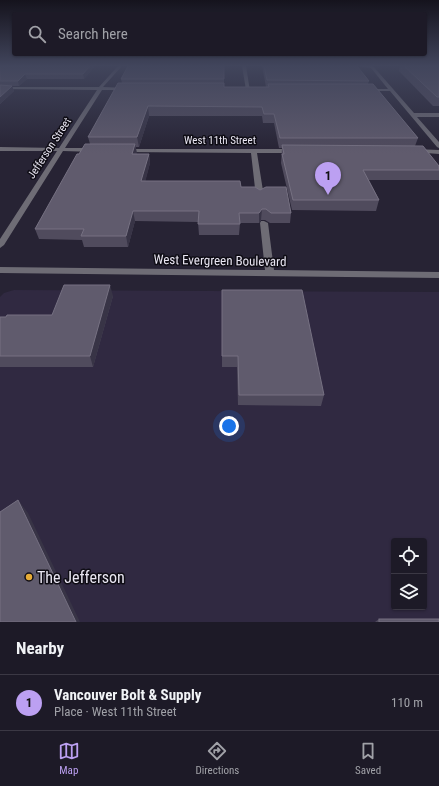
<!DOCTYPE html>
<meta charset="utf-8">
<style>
:root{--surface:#1d1a27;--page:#2a2733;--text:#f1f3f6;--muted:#a0a1a7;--line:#3b3844;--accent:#bca0f2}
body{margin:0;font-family:"Roboto Condensed",sans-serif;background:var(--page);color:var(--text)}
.controls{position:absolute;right:12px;bottom:12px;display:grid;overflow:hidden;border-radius:4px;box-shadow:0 1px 3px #0004}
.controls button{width:36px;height:36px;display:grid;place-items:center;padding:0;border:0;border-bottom:1px solid var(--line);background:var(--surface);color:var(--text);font:20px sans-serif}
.you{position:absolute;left:229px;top:426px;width:14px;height:14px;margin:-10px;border:3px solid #fff;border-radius:50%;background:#1a73e8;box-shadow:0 0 0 6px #1a73e833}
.badge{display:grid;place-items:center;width:26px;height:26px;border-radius:50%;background:var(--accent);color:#111;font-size:13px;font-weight:700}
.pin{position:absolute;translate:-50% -33px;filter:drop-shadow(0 1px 2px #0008)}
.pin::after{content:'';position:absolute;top:21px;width:14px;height:12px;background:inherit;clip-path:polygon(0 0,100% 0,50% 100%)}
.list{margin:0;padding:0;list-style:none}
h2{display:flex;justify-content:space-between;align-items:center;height:52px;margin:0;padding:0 16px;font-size:17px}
h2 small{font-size:13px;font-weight:400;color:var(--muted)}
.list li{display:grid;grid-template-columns:26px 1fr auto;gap:12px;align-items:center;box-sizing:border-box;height:56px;padding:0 16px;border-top:1px solid var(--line)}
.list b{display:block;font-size:15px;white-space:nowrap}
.list p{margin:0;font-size:13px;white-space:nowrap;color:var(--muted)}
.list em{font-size:13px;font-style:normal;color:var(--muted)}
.icon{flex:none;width:22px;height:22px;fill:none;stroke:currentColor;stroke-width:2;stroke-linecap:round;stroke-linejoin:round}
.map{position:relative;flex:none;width:439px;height:622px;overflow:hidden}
.search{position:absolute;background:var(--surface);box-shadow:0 1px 3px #0004;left:12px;right:12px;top:12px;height:44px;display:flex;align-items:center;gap:10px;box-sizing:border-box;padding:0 14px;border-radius:4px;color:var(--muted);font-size:15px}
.sheet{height:108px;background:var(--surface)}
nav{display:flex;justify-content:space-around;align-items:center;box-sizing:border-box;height:56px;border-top:1px solid var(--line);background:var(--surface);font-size:11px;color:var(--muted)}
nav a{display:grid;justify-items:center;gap:2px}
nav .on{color:var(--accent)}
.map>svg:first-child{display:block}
.built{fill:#302941;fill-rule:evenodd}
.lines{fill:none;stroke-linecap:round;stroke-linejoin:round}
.minor{fill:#6e6c75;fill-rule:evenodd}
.wall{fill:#504b5d}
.shaded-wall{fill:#383446}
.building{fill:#605b6d;stroke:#767182}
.poi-dot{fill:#e7ac37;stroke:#0f0d15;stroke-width:1.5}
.labels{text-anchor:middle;stroke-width:3;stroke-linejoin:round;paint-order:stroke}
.far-street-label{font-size:11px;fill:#e9e6f2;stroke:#0f0d15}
.street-label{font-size:13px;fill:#e9e6f2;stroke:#0f0d15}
.near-poi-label{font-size:16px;fill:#e9e6f2;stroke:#0f0d15;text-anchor:start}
</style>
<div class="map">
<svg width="439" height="622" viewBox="0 0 439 622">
<rect width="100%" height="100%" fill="#272334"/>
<!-- built -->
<path class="built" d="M14,290L439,292V622H0V297L4,293ZM394,541H424V607H394Z"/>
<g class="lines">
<!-- minor -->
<g class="minor">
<polygon points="118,66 122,66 103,87 128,88 130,89 128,90 102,90 65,148 95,148 98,150 95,152 63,151 4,245 0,248 0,239 57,151 0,151 0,147 59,148 97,90 0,89 0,87 99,87"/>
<polygon points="242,66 246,66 250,91 246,90"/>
<polygon points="357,66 373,66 414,113 439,113 439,117 417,117 439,142 439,148 437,147 390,91 364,91 366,89 388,89 371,68"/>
<polygon points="121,149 295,149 298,151 295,153 257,153 264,197 260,199 256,197 251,153 123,152 121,151"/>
<polygon points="415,149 439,150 439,154 413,152 412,151"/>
<polygon points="261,221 264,221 268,223 274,270 439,272 439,278 0,273 0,267 265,270 260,223"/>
</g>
</g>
<!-- wall -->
<g class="wall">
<polygon points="95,66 84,79 27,79 19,86 12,86 14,91 0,104 0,67"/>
<polygon points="224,66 224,87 268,87 266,87 262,66 357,66 369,81 368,84 418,138 415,146 439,166 439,180 369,180 379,200 376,211 292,210 281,163 282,148 279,148 274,123 263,123 262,116 149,116 139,147 136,147 136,154 149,154 150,163 145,181 241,187 291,213 290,223 270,223 265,220 261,220 259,223 240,223 239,235 199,235 198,222 135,221 128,247 84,247 82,240 39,239 35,229 79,154 90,144 88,137 122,83 121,79"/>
<polygon points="400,66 439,66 439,106 433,106 399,71"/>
<polygon points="222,290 324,395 321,406 238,405 237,367 222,367"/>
<polygon points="113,296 93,367 0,367 0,317 52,315"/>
<polygon points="379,619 439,622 375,622"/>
</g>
<!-- shaded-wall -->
<g class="shaded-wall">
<polygon points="90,66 95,66 84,79 83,74"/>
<polygon points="25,74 27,79 19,86 18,81"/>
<polygon points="12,86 14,91 0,104 0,97"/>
<polygon points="148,106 149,116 139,147 137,137"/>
<polygon points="135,144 137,153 133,163 132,154"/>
<polygon points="149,154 150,163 143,191 141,181"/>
<polygon points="262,209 261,220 259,223 259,213"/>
<polygon points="133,211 135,221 128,247 126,236"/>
<polygon points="110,285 113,296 93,367 90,356"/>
<polygon points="18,500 28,513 80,622 76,622"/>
</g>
<!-- building -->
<g class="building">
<polygon points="1,66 90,66 83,74 25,74 18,81 0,81 0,67"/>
<polygon points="128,66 224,66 224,79 121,79"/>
<polygon points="264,66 357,66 369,81 267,80"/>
<polygon points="404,66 439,66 439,97 437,97"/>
<polygon points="118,83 224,83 224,87 269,87 268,84 373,84 418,138 280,138 274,114 264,114 262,107 148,106 137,137 88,137"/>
<polygon points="0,85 12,86 0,97"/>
<polygon points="85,144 135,144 132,154 149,154 141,181 240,181 241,187 255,187 260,190 266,187 286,187 291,213 271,213 266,209 262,209 259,213 239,213 240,224 198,224 199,211 133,211 126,236 81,236 84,229 35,229 77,154 79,154"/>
<polygon points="282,145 423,146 439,166 439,170 363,170 379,200 293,200 282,154 284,154"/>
<polygon points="64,285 110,285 90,356 0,356 0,317 6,317 7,315 52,315"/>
<polygon points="222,290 302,290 324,395 239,395 238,356 222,356"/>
<polygon points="18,500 76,622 0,622 0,512"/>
<rect x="379" y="619" width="60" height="3"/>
</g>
<!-- sky -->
<linearGradient id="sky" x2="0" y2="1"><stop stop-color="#15131d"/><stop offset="0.43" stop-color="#41455c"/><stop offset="1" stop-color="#41455c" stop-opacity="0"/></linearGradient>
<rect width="439" height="153" fill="url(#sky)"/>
<!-- markers -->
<circle class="poi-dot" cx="29" cy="577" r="4"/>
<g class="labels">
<!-- far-street labels -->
<g class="far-street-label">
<text x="220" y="144">West 11th Street</text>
<text transform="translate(49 148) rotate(-57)" y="4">Jefferson Street</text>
</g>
<!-- street labels -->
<g class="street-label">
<text transform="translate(220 260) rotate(1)" y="5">West Evergreen Boulevard</text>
</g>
<!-- near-poi labels -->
<g class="near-poi-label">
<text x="37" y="583">The Jefferson</text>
</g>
</g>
</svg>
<div class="controls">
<button><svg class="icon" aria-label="locate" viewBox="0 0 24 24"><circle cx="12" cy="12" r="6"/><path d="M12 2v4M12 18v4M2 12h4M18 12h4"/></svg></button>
<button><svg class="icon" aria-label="layers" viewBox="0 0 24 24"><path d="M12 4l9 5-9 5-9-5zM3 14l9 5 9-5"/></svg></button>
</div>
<div class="you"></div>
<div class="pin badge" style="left:328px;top:195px">1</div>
<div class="search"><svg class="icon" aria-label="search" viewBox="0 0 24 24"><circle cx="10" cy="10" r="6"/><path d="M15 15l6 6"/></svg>Search here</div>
</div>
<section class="sheet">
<h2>Nearby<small></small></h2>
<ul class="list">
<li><span class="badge">1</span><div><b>Vancouver Bolt &amp; Supply</b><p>Place · West 11th Street</p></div><em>110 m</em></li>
</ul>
</section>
<nav>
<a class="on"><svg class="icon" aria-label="map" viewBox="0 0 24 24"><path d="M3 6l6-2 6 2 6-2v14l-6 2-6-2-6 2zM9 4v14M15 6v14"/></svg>Map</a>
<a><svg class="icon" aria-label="directions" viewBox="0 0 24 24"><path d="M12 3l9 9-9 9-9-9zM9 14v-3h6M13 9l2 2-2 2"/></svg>Directions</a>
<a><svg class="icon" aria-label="saved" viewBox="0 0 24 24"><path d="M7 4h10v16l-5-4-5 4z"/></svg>Saved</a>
</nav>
